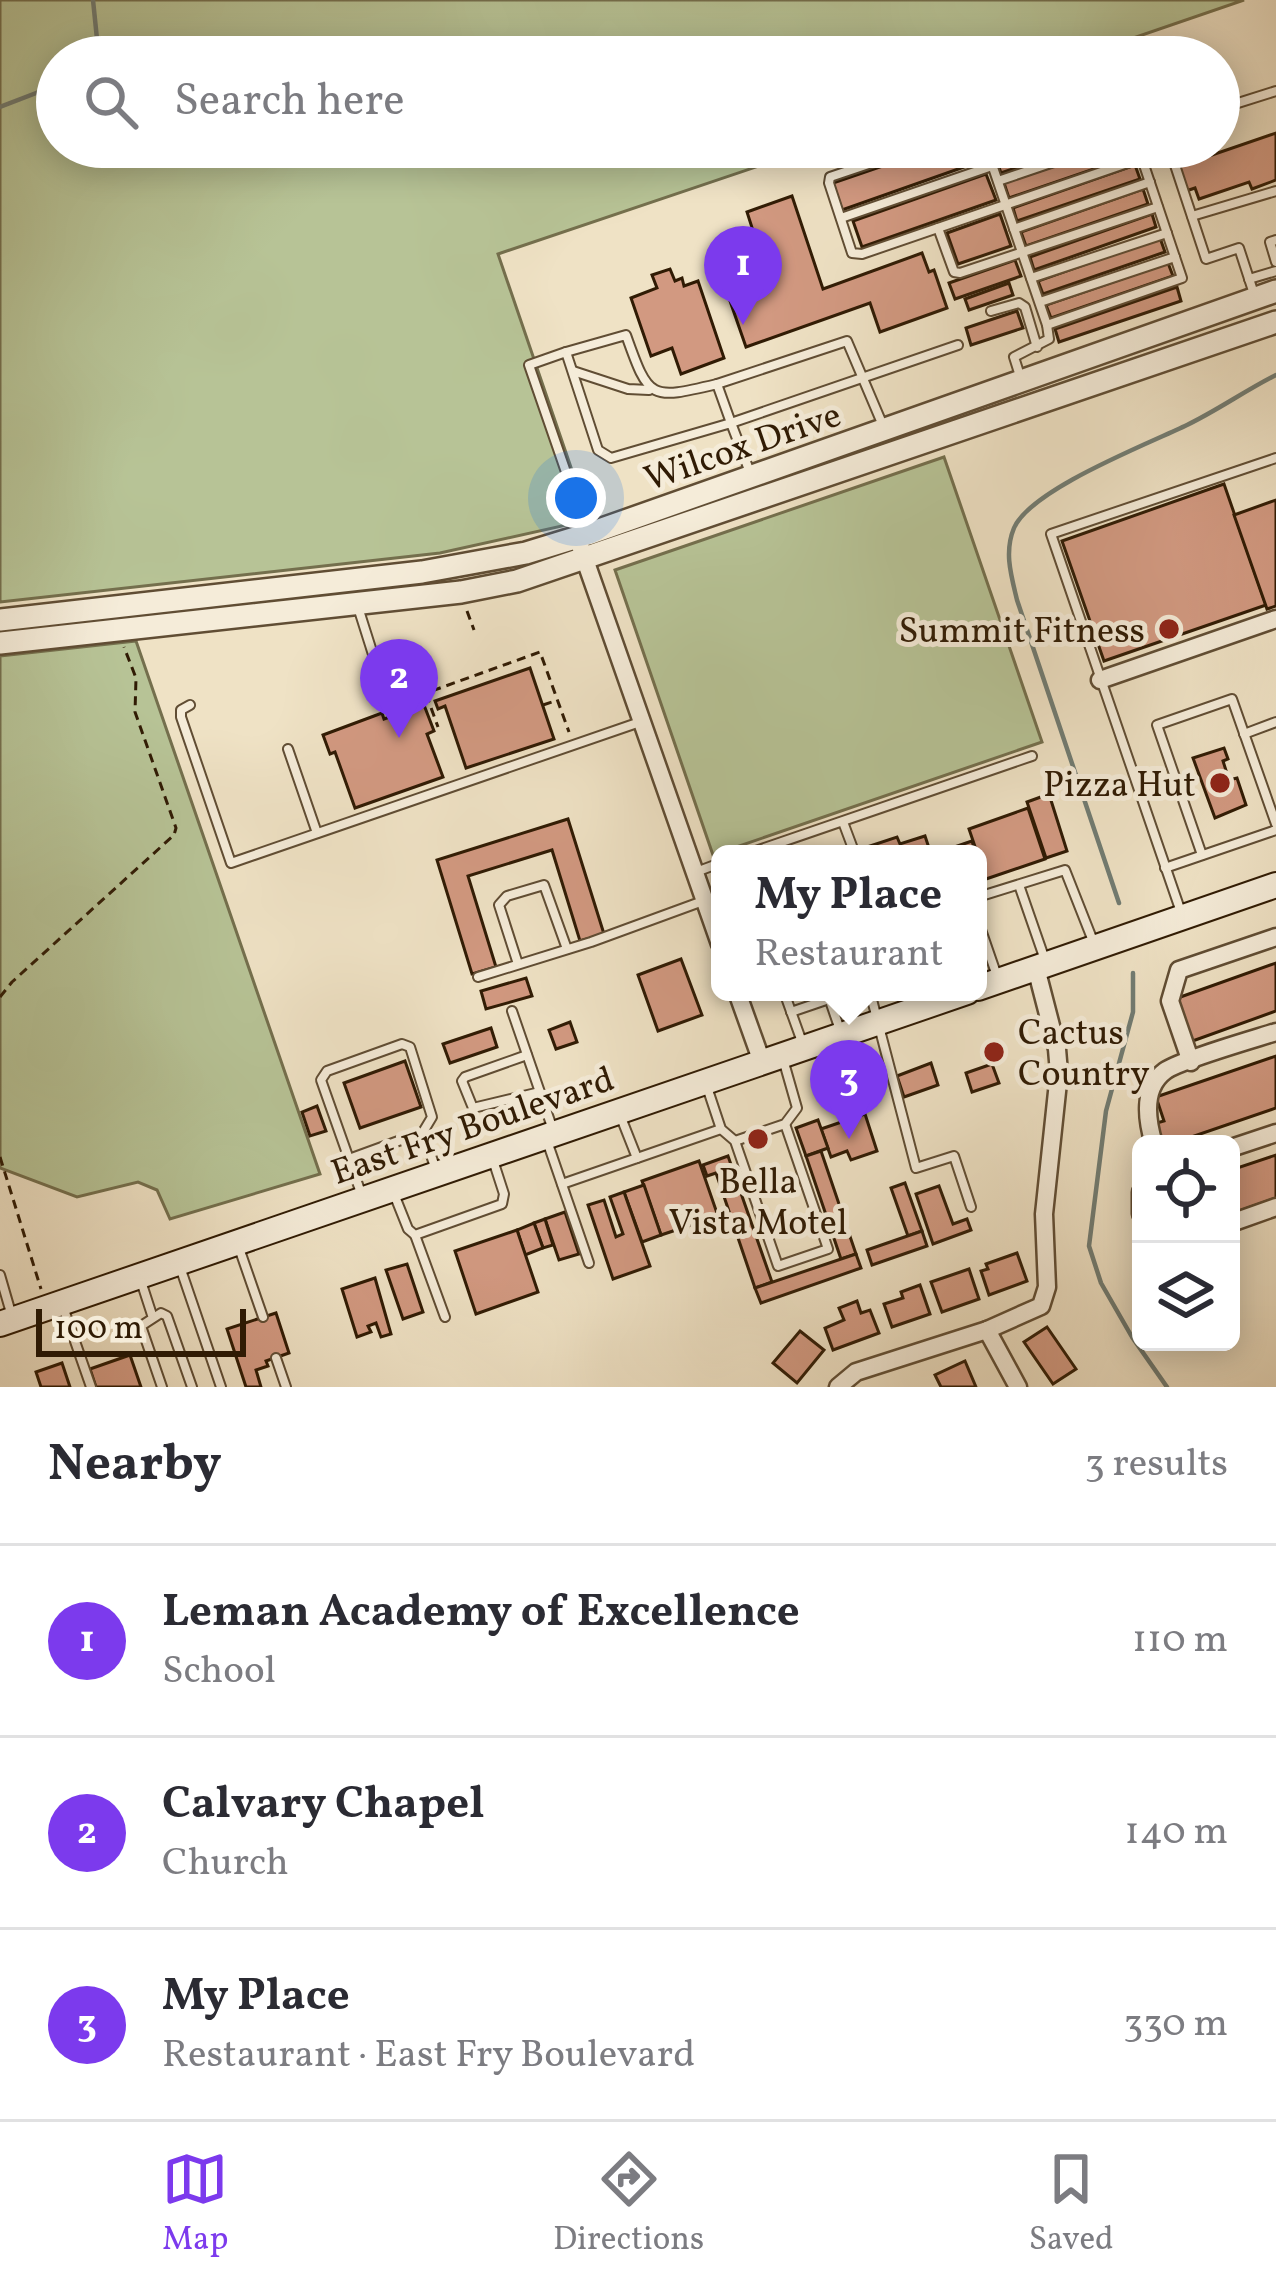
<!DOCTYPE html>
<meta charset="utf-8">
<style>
:root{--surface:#fff;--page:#f2f2f3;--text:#2b2b33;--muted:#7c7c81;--line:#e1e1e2;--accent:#7c3aed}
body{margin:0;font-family:Vollkorn,serif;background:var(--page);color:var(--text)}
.controls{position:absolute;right:36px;bottom:36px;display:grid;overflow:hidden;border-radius:18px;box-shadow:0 6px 30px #0003}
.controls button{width:108px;height:108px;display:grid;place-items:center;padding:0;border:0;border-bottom:3px solid var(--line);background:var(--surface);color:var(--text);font:60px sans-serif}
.scale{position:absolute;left:36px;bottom:30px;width:210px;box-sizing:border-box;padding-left:12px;border:6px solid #301b04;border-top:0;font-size:33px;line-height:42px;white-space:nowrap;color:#301b04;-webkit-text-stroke:9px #f5ecd9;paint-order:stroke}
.you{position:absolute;left:576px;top:498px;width:42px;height:42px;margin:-30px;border:9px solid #fff;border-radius:50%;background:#1a73e8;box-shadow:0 0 0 18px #1a73e833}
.badge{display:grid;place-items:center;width:78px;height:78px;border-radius:50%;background:var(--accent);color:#fff;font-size:39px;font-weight:700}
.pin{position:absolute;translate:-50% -99px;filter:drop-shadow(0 3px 6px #0008)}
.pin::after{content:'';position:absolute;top:63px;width:42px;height:36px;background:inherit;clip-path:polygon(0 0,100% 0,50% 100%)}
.popup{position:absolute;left:711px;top:845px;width:276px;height:156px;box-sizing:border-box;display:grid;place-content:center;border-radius:18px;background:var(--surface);filter:drop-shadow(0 3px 9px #0005);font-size:39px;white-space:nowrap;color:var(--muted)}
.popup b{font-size:45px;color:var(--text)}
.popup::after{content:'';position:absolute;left:50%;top:100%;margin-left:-24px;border:24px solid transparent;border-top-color:var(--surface)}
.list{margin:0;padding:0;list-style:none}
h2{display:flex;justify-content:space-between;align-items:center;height:156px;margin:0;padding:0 48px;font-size:51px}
h2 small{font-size:39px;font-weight:400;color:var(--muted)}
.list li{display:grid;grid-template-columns:78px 1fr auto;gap:36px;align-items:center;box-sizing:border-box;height:192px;padding:0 48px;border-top:3px solid var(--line)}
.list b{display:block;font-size:45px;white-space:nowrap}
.list p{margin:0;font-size:39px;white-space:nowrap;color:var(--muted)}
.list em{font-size:39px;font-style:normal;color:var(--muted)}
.icon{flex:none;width:66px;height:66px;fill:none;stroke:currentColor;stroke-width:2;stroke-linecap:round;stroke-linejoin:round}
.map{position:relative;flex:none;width:1276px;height:1387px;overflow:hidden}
.search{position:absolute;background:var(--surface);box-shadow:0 6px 30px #0003;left:36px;right:36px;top:36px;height:132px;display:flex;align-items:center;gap:30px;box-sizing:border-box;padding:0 42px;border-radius:66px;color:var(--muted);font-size:45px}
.sheet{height:732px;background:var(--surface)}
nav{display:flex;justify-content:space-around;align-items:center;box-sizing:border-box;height:168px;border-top:3px solid var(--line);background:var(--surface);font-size:33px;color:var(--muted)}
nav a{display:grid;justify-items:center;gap:6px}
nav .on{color:var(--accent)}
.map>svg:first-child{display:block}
.green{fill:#b7c396;stroke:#746f4d;stroke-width:3}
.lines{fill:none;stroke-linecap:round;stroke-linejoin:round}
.stream{stroke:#717c73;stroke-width:4.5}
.building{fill:#d29981;stroke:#301b04;stroke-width:3}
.service-casing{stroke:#604d34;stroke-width:12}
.minor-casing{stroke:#604d34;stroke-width:21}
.tertiary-casing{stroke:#604d34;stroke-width:26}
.secondary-casing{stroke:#301b04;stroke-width:28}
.path{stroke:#301b04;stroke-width:3;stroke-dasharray:9 6;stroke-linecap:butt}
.service{stroke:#f5ecd9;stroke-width:8}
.minor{stroke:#f5ecd9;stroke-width:16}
.tertiary{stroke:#f5ecd9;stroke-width:21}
.secondary{stroke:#f5ecd9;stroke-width:24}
.poi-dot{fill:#8f2418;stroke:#f5ecd9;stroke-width:4.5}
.labels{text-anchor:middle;stroke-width:10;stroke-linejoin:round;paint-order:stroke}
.street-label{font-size:36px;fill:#301b04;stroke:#f5ecd9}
.poi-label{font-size:36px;fill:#301b04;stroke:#f5ecd9;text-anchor:end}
</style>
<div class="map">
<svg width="1276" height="1387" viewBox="0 0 1276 1387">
<rect width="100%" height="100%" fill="#efe2c5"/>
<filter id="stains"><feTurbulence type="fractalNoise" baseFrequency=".00167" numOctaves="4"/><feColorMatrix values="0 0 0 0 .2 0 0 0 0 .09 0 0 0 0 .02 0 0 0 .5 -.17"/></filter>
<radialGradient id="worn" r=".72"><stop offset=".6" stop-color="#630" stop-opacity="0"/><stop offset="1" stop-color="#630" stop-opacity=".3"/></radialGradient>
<!-- green -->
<g class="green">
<polygon points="0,0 1244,0 1078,57 57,57 57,147 815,147 498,254 589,520 440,553 0,602"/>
<polygon points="944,457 1042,742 713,855 615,570"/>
<polygon points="136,641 320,1174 170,1219 157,1190 138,1182 77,1197 0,1168 0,656"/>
</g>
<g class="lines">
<!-- stream -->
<g class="stream">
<polyline points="90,57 97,39 93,0"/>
<polyline points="0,107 57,85"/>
<path d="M1119,903L1017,600C1011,575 1004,552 1014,528C1031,489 1148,444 1187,425C1218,410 1246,390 1276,375"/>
<polyline points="1133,973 1133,1012 1106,1111 1089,1246 1101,1283 1132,1337 1167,1387"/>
</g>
</g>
<!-- building -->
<g class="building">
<polygon points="1276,133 1276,180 1252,189 1249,182 1199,199 1195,188 1186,191 1177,167"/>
<polygon points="938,147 976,147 981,161 842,210 833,183"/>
<polygon points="1013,147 1075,147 1001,173 994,153"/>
<polygon points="1111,147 1129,147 1132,156 1009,198 1004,183"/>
<polygon points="1135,165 1140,179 1017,221 1013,208"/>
<polygon points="986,174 996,200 862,247 853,221"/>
<polygon points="1143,189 1148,204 1026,246 1021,232"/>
<polygon points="792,196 823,289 922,253 929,272 934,270 947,308 880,332 870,303 746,347 713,252 755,237 747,212"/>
<polygon points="1000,214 1011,246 958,264 947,233"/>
<polygon points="1152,214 1156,227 1034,270 1030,257"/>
<polygon points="1160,238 1165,252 1043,294 1038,281"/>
<polygon points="1015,260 1021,276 955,299 949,283"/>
<polygon points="1168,263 1173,276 1051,318 1046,305"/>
<polygon points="670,269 675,281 682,278 684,286 698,281 724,358 681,374 672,348 651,356 631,298 657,288 652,275"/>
<polygon points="1009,283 1013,295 969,310 965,299"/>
<polygon points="1177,287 1181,301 1059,342 1055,329"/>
<polygon points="1017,311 1023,328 971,345 966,328"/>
<polygon points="1224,484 1266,605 1104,661 1062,541"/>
<polygon points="1276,500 1276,606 1267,609 1234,515"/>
<polygon points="530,668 554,739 466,768 445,706 438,709 435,701"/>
<polygon points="424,705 434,731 427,734 443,777 355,808 335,752 330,754 323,735 382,713 384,719"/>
<polygon points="1224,748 1228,759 1223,761 1229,780 1237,778 1246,805 1215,818 1193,758"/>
<polygon points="1049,794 1067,851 1046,858 1027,802"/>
<polygon points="1028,808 1045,859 986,879 969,829"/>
<polygon points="568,819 604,934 580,941 552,850 468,876 496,967 472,974 437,860"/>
<polygon points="925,836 931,854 863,854 861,849 897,837 900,844"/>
<polygon points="972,841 976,854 934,854"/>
<polygon points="681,959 702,1015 658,1031 638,975"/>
<polygon points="1276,963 1276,1011 1187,1043 1172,1000"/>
<polygon points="526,978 532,996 486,1009 481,991"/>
<polygon points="570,1022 577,1042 556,1049 549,1030"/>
<polygon points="491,1028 497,1047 450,1063 443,1044"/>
<polygon points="1276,1056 1276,1108 1171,1144 1159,1144 1153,1124 1164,1121 1156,1097"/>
<polygon points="405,1061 421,1107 360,1128 344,1083"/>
<polygon points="931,1063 938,1085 904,1097 897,1076"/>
<polygon points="992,1064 999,1083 972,1092 966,1073"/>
<polygon points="317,1106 326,1131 310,1136 302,1112"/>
<polygon points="865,1114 877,1151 851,1160 847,1151 831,1157 821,1129"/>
<polygon points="818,1120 828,1148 806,1156 796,1128"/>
<polygon points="821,1151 856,1254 841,1259 806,1156"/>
<polygon points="1276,1155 1276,1198 1231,1214 1231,1170"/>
<polygon points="728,1156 772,1282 755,1288 716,1173 707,1176 703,1165"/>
<polygon points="699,1161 718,1216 661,1235 642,1181"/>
<polygon points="905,1183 922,1231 908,1236 891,1188"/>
<polygon points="644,1185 661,1235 642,1242 624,1192"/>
<polygon points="939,1186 953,1224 967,1219 971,1230 933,1244 916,1194"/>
<polygon points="624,1192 650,1266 613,1279 588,1205 604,1200 616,1237 623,1234 610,1197"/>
<polygon points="565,1212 579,1254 559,1260 545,1219"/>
<polygon points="545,1219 553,1245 543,1248 534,1223"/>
<polygon points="534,1223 543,1248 525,1255 517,1230"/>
<polygon points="517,1230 538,1292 476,1314 455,1251"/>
<polygon points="922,1231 927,1246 872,1265 867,1250"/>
<polygon points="1017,1253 1027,1281 989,1295 981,1271 988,1269 986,1264"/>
<polygon points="856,1254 861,1268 761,1303 755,1288"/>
<polygon points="407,1264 423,1312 403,1319 386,1270"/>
<polygon points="969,1269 979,1299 942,1312 931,1282"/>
<polygon points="375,1278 391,1334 381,1337 376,1323 368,1326 371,1332 357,1337 342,1289"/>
<polygon points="920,1285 930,1314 892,1327 884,1304 903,1298 901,1292"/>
<polygon points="857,1301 861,1313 870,1310 879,1333 833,1350 825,1328 844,1320 839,1308"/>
<polygon points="276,1313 289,1353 266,1361 268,1366 256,1370 261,1387 246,1387 227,1329"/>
<polygon points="1047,1327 1076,1369 1053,1384 1024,1342"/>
<polygon points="800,1331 824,1350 797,1383 773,1363"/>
<polygon points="130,1355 141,1387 96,1387 90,1369"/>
<polygon points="965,1361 976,1387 941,1387 935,1375"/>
<polygon points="62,1363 70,1387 41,1387 36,1372"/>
</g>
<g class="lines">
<!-- service casing -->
<g class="service-casing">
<g id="service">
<polyline points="1219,109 1276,91"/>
<polyline points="919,147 830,177 829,183 852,253 862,254 1142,158"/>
<polyline points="986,147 1047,325 1049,339 1014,357 1020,376"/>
<polyline points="1169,147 1206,259 1239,248 1255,297"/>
<polyline points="998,181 1098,147"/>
<polyline points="1192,216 1276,191"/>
<polyline points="841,218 992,166"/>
<polyline points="938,228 954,272 960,273 1158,207"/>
<polyline points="1014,229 1150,182"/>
<polyline points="1276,240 1270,242 1276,262"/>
<polyline points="1031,278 1167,233"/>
<polyline points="1249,279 1276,271"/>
<polyline points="1040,302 1175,257"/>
<polyline points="991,311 1019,303 1025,307 1037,347"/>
<polyline points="1047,325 1182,278 1138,147"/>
<path d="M566,352L626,335C649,400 650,400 717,384L731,423L958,345"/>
<polyline points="573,371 628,389 649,390"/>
<polyline points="717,384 847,341 884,428"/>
<polyline points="586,530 529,365 566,352 598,450 611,458 731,423 751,475"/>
<polyline points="357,604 382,683"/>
<polyline points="190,705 181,710 181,717 231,863 640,722"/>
<polyline points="1244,734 1276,722"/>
<polyline points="288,749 317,833"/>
<polyline points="843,822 855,854"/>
<polyline points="747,854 1032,756"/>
<polyline points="1202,855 1157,725 1232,699 1276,824"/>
<polyline points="1165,868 1276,830"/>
<polyline points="696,872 720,863"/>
<polyline points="1019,885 1044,957"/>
<polyline points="978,897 1065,870 1093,941"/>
<polyline points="1182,915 1051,534 1276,458"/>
<polyline points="978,921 997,976"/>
<polyline points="518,964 499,905 507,896 544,885 567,949"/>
<polyline points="478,977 591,942 703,901"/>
<polyline points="784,992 802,1042"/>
<polyline points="827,992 840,1030"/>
<polyline points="870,992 916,1168 954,1156 971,1207"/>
<polyline points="512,1011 552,1127"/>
<polyline points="791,1012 829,999"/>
<polyline points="527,1055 465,1077 462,1081 473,1108 540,1092"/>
<polyline points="706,1084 721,1129 735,1141 778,1266 828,1249 785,1124"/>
<polyline points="620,1115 637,1158"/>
<polyline points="546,1138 589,1263"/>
<polyline points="735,1141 785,1124 797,1108 783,1059"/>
<polyline points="349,1159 423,1132"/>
<polyline points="562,1184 721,1129"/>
<polyline points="361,1193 321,1080 327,1071 402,1044 410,1047 432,1117 423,1132 435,1167"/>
<polyline points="394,1194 408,1229 415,1235 502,1204 504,1194 492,1157"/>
<polyline points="415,1235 445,1317"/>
<polyline points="238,1245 263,1317"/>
<polyline points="179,1264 221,1387"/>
<polyline points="0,1275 11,1313"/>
<polyline points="140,1278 152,1315"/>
<polyline points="62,1304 91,1387"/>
<polyline points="276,1358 286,1387"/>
<polyline points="162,1387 141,1326 161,1313 167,1316 192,1387"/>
</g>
</g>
<!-- minor casing -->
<g class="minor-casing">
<g id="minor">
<polyline points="577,537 720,944"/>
<polyline points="1100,680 1276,619"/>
<polyline points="737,992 762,1062"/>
<polyline points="1191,1062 1170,1001 1179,970 1276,937"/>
<path d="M1154,1144C1147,1121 1142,1088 1165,1071C1180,1060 1254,1039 1276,1032"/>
<polyline points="1231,1148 1276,1133"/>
<polyline points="1141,1192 1141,1214"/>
<polyline points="1231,1223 1276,1207"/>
<polyline points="987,1330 1018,1387"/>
<polyline points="838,1387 856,1372 987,1330 1041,1306 1047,1287 1044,1214 1059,1073 1057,1049 1036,968"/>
</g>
</g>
<!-- tertiary casing -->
<g class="tertiary-casing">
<g id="tertiary">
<polyline points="0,620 422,572 526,553 588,534 1276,291"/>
<polyline points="0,643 461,592 517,581 1276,322"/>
</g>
</g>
<!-- secondary casing -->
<g class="secondary-casing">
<g id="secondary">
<polyline points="978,988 1276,885"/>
<polyline points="0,1324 967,992"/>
</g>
</g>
<!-- path -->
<g class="path">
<polyline points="467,611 474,630"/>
<polyline points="426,694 438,727"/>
<polyline points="404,701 540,652 569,732"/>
<polyline points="543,705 555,701"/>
<polyline points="0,997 12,982 174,835 176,828 135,712 136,678 124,647"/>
<polyline points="0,1157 41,1289"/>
</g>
<!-- service -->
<use href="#service" class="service"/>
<!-- minor -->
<use href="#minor" class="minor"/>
<!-- tertiary -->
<use href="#tertiary" class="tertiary"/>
<!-- secondary -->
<use href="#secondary" class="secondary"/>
</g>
<!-- markers -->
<g class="poi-dot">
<circle cx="1169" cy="629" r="12"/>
<circle cx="1220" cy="783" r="12"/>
<circle cx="994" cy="1052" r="12"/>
<circle cx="758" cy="1139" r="12"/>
</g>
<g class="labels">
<!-- street labels -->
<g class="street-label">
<text transform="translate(742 445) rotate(-19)" y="13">Wilcox Drive</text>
<text transform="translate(472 1124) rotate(-19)" y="13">East Fry Boulevard</text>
</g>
<!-- poi labels -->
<g class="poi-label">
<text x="1145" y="642">Summit Fitness</text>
<text x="1196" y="796">Pizza Hut</text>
<text x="1018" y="1044" text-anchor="start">Cactus<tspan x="1018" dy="41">Country</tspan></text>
<text x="758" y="1193" text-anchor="middle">Bella<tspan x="758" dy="41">Vista Motel</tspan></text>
</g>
</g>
<rect width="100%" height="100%" filter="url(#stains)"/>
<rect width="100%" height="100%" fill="url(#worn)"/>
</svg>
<div class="controls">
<button><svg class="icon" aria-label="locate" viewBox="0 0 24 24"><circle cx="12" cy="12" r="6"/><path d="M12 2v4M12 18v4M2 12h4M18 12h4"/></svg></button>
<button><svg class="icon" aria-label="layers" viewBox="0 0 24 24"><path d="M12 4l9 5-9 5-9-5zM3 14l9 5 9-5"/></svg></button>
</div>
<div class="scale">100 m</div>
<div class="you"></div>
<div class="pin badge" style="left:743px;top:325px">1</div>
<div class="pin badge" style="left:399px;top:738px">2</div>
<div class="pin badge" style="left:849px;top:1139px">3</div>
<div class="popup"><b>My Place</b>Restaurant</div>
<div class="search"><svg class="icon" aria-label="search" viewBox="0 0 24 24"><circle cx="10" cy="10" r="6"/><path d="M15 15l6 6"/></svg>Search here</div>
</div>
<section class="sheet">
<h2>Nearby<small>3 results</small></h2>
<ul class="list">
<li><span class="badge">1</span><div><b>Leman Academy of Excellence</b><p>School</p></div><em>110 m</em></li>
<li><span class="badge">2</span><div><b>Calvary Chapel</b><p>Church</p></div><em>140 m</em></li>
<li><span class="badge">3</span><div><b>My Place</b><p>Restaurant · East Fry Boulevard</p></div><em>330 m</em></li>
</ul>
</section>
<nav>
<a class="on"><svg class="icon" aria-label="map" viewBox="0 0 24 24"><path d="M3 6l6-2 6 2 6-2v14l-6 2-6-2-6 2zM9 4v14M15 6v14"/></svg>Map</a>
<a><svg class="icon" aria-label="directions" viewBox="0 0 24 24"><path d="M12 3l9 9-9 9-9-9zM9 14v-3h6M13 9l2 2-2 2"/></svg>Directions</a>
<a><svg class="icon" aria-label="saved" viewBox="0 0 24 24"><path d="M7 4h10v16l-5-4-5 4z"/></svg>Saved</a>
</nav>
